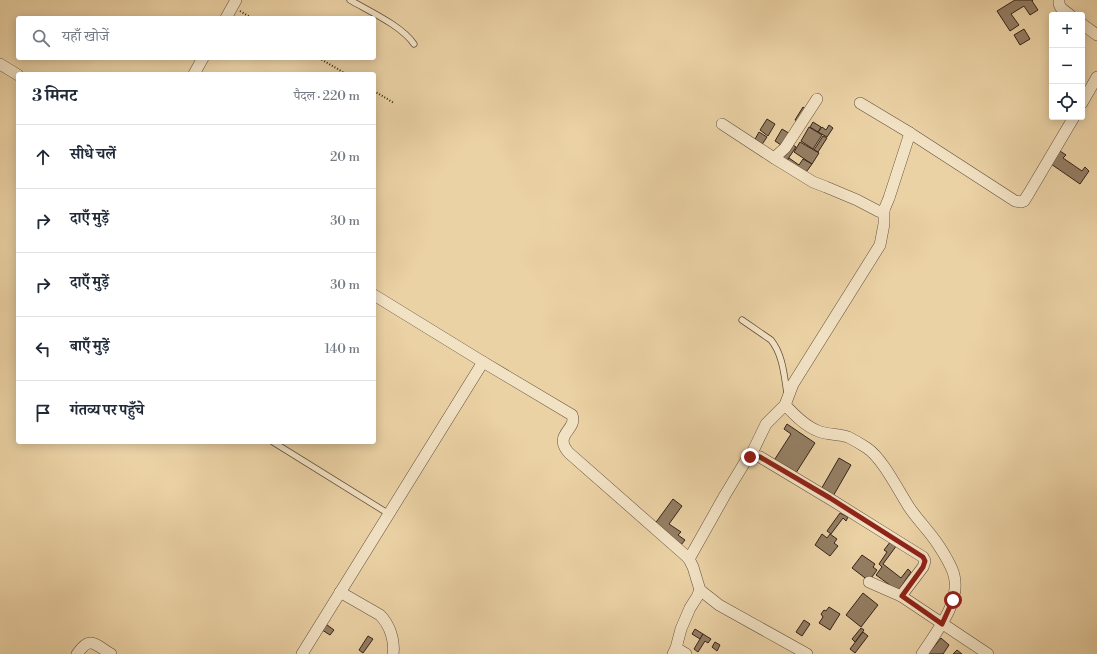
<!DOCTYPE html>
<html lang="hi">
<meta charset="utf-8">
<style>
:root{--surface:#fff;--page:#f2f2f3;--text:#1f2937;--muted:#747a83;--line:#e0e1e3}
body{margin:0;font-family:"Libre Bodoni","Noto Serif Devanagari",serif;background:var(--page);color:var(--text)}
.controls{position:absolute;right:12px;top:12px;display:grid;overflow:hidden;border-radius:4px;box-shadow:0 2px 10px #0003}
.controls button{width:36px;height:36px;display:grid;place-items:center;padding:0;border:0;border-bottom:1px solid var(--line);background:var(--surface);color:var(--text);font:20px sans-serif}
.stop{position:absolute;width:12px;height:12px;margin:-9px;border:3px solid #8f2418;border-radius:50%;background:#fff}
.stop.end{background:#8f2418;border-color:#fff;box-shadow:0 1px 4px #0008}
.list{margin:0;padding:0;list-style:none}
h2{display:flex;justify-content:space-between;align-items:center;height:52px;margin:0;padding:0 16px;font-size:17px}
h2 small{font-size:13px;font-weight:400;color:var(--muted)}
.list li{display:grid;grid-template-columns:26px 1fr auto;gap:12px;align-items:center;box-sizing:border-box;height:64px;padding:0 16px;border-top:1px solid var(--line)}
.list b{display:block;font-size:15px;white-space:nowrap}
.list em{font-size:13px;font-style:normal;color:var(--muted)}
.icon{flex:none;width:22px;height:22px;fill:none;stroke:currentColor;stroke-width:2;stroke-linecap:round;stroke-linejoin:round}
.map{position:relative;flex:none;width:1097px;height:654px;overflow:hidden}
.search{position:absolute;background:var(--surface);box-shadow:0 2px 10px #0003;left:16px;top:16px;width:360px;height:44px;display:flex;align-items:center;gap:10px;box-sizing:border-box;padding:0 14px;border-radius:4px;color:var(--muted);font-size:15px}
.panel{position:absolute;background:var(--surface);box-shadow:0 2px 10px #0003;left:16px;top:72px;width:360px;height:372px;border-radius:4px}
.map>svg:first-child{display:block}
.building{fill:#947e63;stroke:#36231b}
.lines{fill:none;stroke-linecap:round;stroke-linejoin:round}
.lane-casing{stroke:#634f3e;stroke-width:7}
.street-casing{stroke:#634f3e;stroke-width:12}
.path{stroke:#36231b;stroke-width:2;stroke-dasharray:1 2;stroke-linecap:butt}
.lane{stroke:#f2e2c4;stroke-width:5.5}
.street{stroke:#f2e2c4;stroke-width:11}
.route{stroke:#8f2418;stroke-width:5}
</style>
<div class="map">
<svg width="1097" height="654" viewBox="0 0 1097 654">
<rect width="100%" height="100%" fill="#ebd2a5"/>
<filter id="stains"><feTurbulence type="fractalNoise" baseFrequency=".005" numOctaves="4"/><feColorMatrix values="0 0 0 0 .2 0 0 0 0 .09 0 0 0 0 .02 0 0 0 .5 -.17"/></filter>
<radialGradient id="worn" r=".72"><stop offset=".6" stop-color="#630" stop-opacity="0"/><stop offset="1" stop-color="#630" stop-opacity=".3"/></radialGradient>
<!-- building -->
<g class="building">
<polygon points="1015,0 1033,0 1032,1 1038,10 1030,15 1024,6 1011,14 1019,25 1010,31 997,11"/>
<polygon points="1024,29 1030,39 1020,45 1014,35"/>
<polygon points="803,107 807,110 800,122 795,120"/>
<polygon points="767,119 775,124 768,136 760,130"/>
<polygon points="813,122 821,127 818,132 810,127"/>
<polygon points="829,125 833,128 827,137 818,132 822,127 826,130"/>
<polygon points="809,127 822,135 813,149 801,141"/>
<polygon points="782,129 792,135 784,147 775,141"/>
<polygon points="759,132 767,137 761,146 754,141"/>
<polygon points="823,136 827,138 818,152 814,150"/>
<polygon points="800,142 819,153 812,164 794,152"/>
<polygon points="790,143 796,147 786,162 780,158"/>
<polygon points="1060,151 1066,155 1063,158 1082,171 1085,167 1089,171 1080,184 1051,164"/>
<polygon points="789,158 799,165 803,159 812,164 804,175 785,163"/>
<polygon points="787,424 815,443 794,476 773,462 791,434 784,429"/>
<polygon points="839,458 851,465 832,498 820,491"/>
<polygon points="673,499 682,506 669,524 681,532 678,535 685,540 681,545 654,525"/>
<polygon points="840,513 848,517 846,521 843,518 831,534 827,531"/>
<polygon points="822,534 827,538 830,534 837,539 834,543 838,546 830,556 815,545"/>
<polygon points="891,541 897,545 883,564 901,578 908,569 911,572 898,591 876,575 882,567 879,564 887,552 884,550"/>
<polygon points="862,555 875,564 873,567 877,570 869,581 852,568"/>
<polygon points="863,593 878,605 861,627 846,615"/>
<polygon points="829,607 840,614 830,630 819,623 823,617 821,614 824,610 826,611"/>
<polygon points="804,620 810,624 802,636 796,632"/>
<polygon points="323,622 334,630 330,635 319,628"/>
<polygon points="861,628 864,630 855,642 852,639"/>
<polygon points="695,629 703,634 700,639 692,634"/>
<polygon points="863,632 868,636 855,653 850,649"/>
<polygon points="703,634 711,639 708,643 705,641 698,652 694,649"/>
<polygon points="368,636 373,639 363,653 359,650"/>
<polygon points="941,638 949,645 943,654 928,654"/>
<polygon points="715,642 720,645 717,651 712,647"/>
<polygon points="957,650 962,654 953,654"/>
</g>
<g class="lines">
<!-- lane casing -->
<g class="lane-casing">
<g id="lane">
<path d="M350,0C369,11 402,26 414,44"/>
<path d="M742,320L771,340C783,355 784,375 787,393"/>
<polyline points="273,442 389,514"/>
</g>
</g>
<!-- street casing -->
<g class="street-casing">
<g id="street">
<polyline points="1059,0 1059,4 1061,8 1070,15"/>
<polyline points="226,18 236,0"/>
<polyline points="1082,24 1097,35"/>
<polyline points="0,64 18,75"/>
<polyline points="194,74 203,58"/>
<polyline points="860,103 910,133 1015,201 1021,202 1024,201 1029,193 1074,117"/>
<polyline points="1082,103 1097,77"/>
<polyline points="722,124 774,158 813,182 826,187 857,200 878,211 881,212 884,210 889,198 910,133"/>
<polyline points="774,158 785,148 817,99"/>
<path d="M374,295L483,362L572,415C578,430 552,434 569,453L685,555L689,559L693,567L700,590L719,605L807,654"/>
<path d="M785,405C795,415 805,426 818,431C828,435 838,434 848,437C854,440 861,444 867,448C883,459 898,490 909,507C917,519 928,530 937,543C943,552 951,564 954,575C961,603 936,632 922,654"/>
<polyline points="750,457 766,424 785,405 793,384 880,245 884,224 884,210"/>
<polyline points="689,559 725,495 745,462 750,457 755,456 760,457 830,499 923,557 925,561 923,567 901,596"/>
<polyline points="869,582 901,596 988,654"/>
<path d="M340,592L380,615C390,625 395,641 393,654"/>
<polyline points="676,648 686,654"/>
<path d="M77,654C90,635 94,644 111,654"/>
<polyline points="302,654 483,362"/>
<polyline points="673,654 676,648 681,629 690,608 697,597 700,590"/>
</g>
</g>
<!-- path -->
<g class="path">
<polyline points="240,11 252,18"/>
<polyline points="319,58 346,74"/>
<polyline points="374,91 394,103"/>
</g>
<!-- lane -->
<use href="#lane" class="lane"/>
<!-- street -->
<use href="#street" class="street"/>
</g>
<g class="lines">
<!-- route -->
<polyline class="route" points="750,457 755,456 760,457 830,498 923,557 925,561 923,567 902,596 942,624 953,600"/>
</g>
<rect width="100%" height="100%" filter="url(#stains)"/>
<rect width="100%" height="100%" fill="url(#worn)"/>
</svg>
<div class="controls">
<button>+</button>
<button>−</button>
<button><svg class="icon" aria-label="locate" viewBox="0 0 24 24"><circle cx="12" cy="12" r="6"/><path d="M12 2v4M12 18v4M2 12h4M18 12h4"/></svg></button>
</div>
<div class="stop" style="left:953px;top:600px"></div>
<div class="stop end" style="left:750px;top:457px"></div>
<div class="search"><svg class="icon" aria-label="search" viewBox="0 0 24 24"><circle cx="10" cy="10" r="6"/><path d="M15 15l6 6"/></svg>यहाँ खोजें</div>
<section class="panel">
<h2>3 मिनट<small>पैदल · 220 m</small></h2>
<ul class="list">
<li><svg class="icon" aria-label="ahead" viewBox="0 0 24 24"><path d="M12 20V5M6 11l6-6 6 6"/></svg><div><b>सीधे चलें</b></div><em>20 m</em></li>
<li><svg class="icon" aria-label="right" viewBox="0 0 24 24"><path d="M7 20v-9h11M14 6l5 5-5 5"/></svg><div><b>दाएँ मुड़ें</b></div><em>30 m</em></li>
<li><svg class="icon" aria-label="right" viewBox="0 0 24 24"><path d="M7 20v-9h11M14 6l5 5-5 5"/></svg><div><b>दाएँ मुड़ें</b></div><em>30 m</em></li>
<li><svg class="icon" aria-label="left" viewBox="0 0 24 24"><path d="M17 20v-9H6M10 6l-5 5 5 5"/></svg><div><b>बाएँ मुड़ें</b></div><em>140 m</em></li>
<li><svg class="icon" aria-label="arrive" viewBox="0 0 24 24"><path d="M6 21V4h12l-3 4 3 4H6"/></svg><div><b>गंतव्य पर पहुँचे</b></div></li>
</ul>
</section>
</div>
